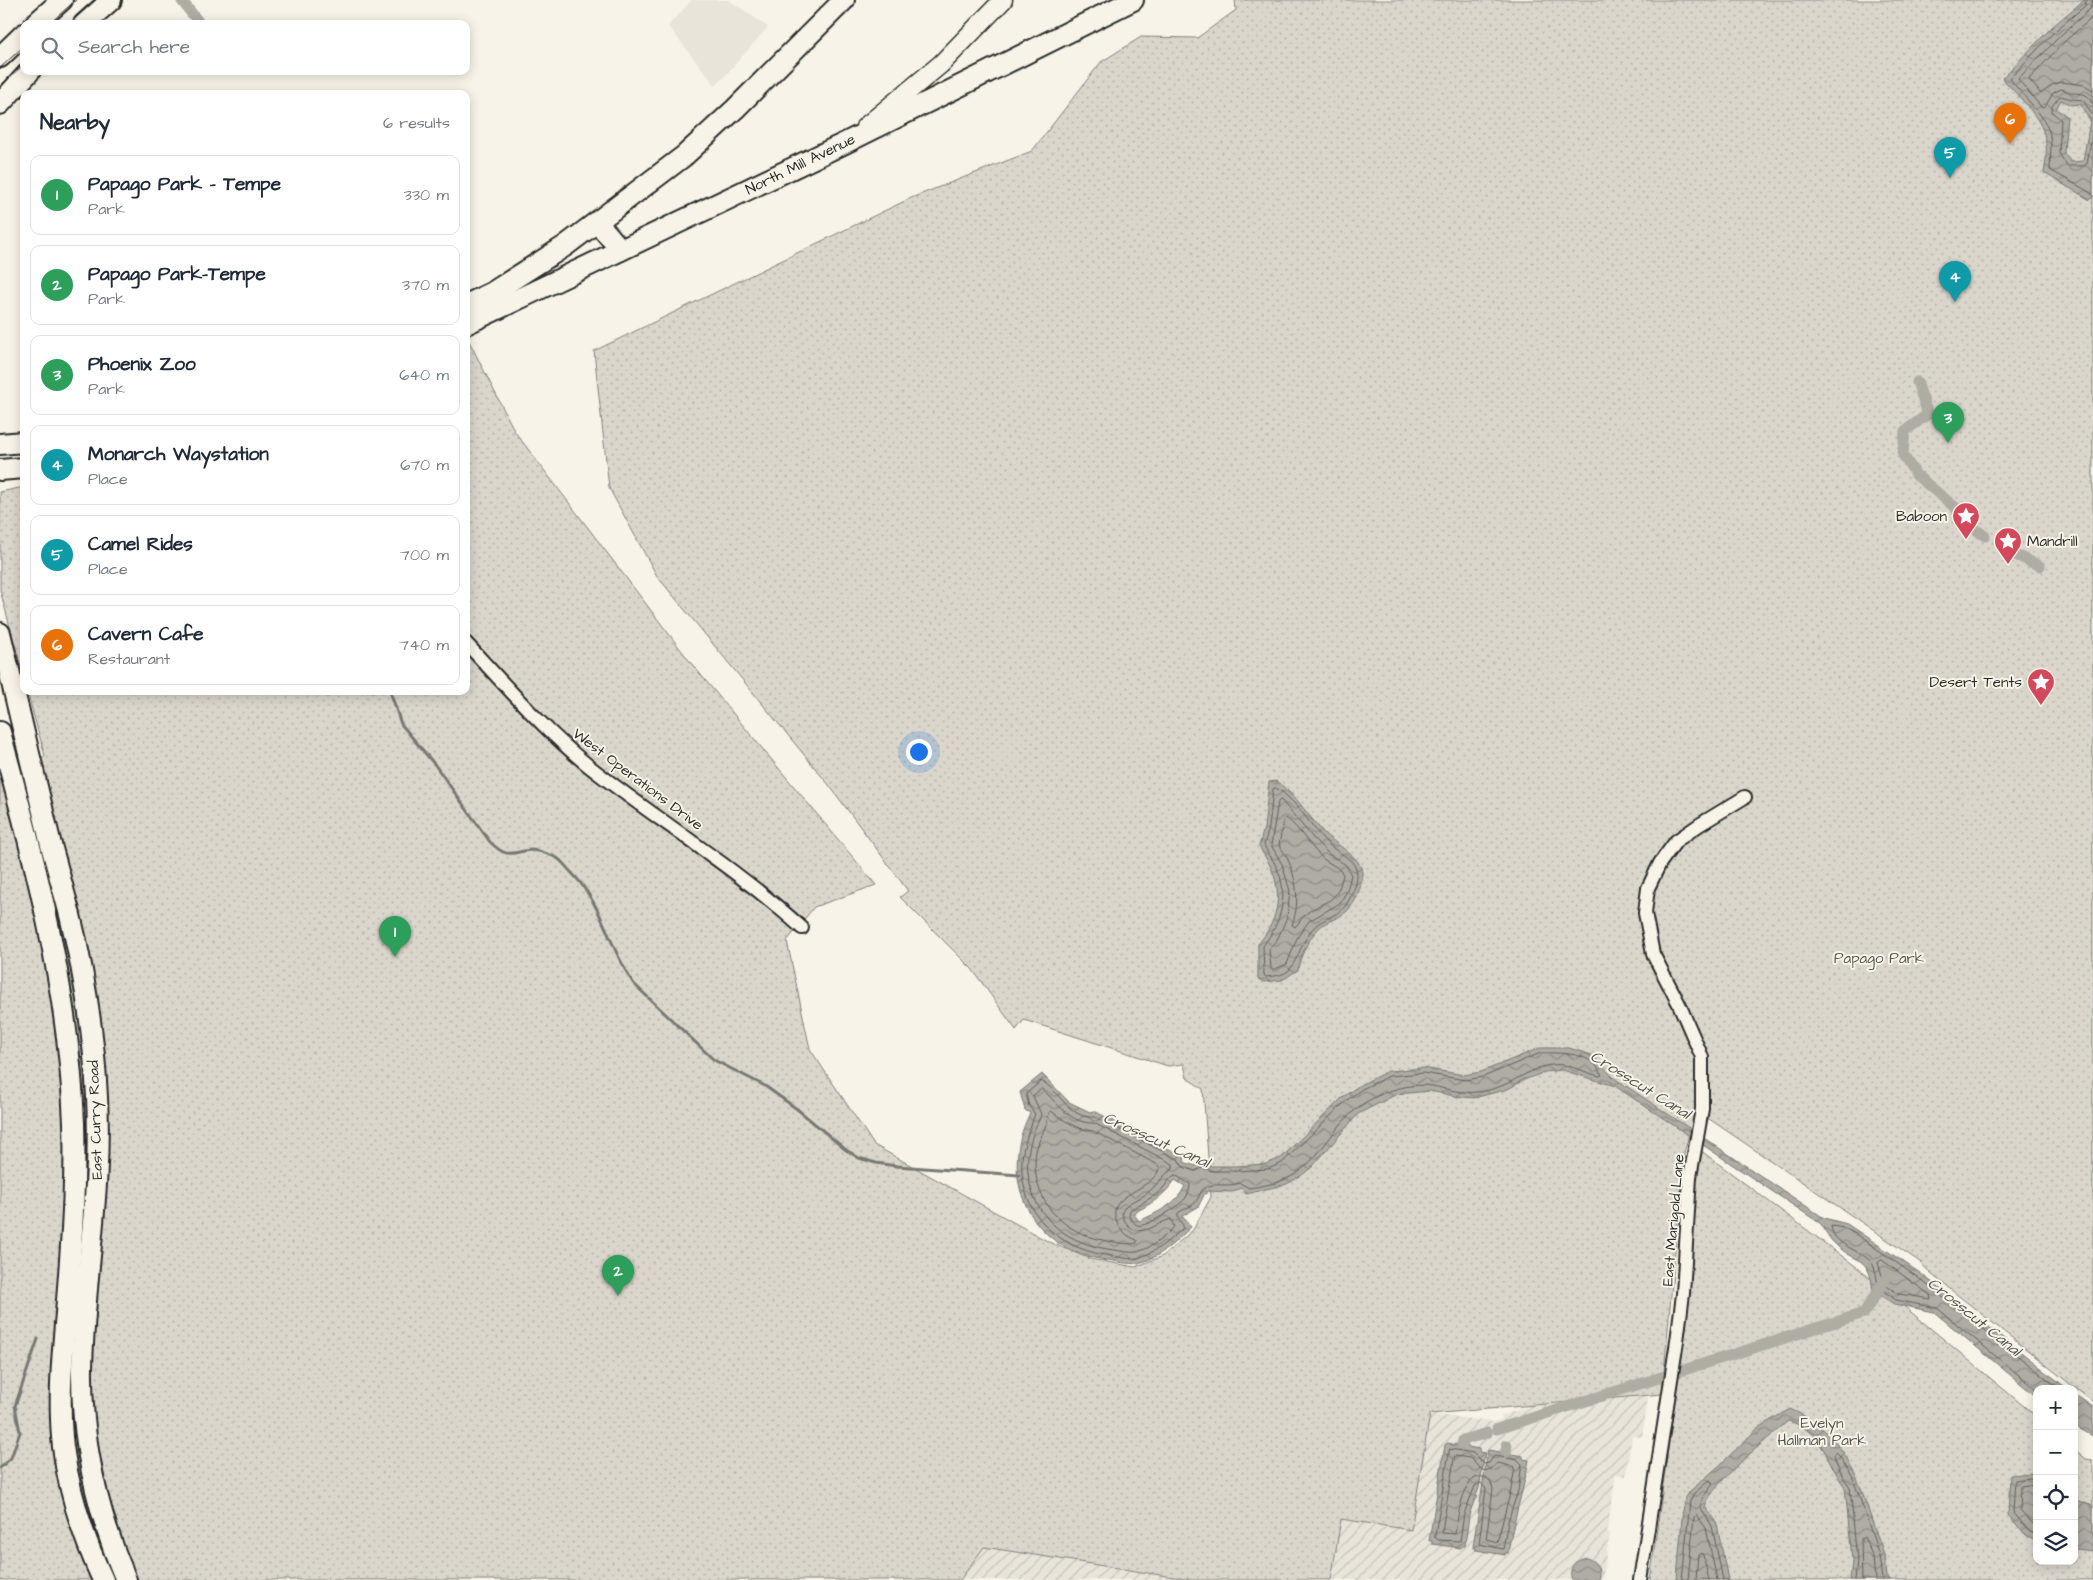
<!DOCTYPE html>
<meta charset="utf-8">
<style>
:root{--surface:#fff;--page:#f6f6f7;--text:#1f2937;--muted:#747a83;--line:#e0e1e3;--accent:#d1495b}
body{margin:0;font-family:"Architects Daughter",sans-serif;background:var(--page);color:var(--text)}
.controls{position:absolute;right:15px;bottom:15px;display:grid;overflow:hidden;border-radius:10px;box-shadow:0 2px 12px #0003}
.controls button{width:45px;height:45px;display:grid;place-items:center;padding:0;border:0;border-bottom:1px solid var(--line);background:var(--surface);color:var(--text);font:25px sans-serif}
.you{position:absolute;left:918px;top:751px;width:18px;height:18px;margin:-12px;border:4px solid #fff;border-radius:50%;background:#1a73e8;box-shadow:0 0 0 8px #1a73e833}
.badge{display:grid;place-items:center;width:32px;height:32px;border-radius:50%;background:var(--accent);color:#fff;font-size:16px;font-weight:700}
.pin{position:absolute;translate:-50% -41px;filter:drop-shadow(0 1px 2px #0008)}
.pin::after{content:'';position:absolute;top:26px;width:18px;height:15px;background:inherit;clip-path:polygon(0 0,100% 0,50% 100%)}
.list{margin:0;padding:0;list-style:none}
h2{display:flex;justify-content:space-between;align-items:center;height:65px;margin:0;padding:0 20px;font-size:21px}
h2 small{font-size:16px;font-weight:400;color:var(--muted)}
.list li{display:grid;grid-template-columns:32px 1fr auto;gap:15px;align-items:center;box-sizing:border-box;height:80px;margin:0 10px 10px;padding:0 10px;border:1px solid var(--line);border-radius:10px}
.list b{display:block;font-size:19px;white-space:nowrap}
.list p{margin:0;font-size:16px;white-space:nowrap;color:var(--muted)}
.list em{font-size:16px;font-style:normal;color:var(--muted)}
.icon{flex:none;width:28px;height:28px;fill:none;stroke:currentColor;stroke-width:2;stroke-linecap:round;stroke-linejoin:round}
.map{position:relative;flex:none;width:2093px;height:1580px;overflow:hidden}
.search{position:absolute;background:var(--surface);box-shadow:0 2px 12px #0003;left:20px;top:20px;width:450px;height:55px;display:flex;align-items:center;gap:12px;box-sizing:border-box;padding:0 18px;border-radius:10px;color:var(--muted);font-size:19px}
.panel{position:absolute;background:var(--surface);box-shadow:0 2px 12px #0003;left:20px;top:90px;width:450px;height:605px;border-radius:10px}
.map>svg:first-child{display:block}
.built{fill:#e8e4da}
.industrial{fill:url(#industrial-furrows)}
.grass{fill:url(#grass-dots);stroke:#82807c}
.water{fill:url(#water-waves);stroke:#7a7874;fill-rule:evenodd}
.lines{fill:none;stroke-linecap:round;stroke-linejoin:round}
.shore{stroke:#605f5b;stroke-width:1}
.stream{stroke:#7a7874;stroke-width:3}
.canal{stroke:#afaca4;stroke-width:11}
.street-casing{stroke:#2b2b2b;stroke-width:16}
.secondary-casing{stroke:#2b2b2b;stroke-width:21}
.primary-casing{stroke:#2b2b2b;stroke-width:24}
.street{stroke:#f7f3e8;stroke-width:12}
.secondary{stroke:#f7f3e8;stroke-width:18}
.primary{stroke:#f7f3e8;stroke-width:20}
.tram{stroke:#2b2b2b;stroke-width:1}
.labels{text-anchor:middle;stroke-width:4;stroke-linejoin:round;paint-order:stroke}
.street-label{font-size:15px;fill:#2b2b2b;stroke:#f7f3e8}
.poi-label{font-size:15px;fill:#2b2b2b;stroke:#f7f3e8;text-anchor:end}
.park-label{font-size:15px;fill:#575653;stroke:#f7f3e8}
.water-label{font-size:16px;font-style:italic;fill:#53524f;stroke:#f7f3e8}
</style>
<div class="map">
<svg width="2093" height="1580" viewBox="0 0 2093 1580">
<defs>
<pattern id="industrial-furrows" width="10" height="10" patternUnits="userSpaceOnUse" patternTransform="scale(1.25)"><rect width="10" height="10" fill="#e8e4da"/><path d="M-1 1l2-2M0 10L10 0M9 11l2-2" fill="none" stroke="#c7c4bb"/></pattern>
<pattern id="grass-dots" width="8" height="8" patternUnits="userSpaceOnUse" patternTransform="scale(1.25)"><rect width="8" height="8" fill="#dad6cc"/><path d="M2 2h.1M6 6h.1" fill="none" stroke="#bbb8af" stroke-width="1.8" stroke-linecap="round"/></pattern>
<pattern id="water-waves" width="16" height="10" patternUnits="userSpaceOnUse" patternTransform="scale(1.25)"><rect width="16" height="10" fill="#afaca4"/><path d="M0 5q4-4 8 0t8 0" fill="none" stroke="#8f8c86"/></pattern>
</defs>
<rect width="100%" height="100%" fill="#f7f3e8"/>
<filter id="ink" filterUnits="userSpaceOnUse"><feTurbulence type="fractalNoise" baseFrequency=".02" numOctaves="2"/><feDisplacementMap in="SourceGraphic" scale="10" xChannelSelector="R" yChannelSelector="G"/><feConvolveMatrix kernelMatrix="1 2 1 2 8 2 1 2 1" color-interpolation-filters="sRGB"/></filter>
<g filter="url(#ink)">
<!-- built -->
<polygon class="built" points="692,0 729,0 768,27 716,86 668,26"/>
<!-- industrial -->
<g class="industrial">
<polygon points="1632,1381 1644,1390 1642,1396 1648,1398 1642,1437 1632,1436 1626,1476 1616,1474 1607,1532 1610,1533 1602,1580 1331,1580 1341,1519 1411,1529 1430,1414 1494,1422 1502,1419 1501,1416 1554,1397 1557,1406"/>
<polygon points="984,1547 1192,1580 960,1580"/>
</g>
<!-- grass -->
<g class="grass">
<polygon points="1235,0 2093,0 2093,1402 1931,1274 1920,1262 1696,1110 1684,1153 1662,1394 1430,1414 1411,1530 1341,1519 1331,1580 1192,1580 984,1547 960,1580 0,1580 0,771 45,756 27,691 466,691 466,342 469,341 515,432 691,663 876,885 814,907 787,941 810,1049 874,1145 1049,1242 1090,1259 1135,1267 1163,1256 1193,1230 1211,1197 1203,1089 1187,1078 1184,1064 1168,1066 1024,1020 1016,1030 972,969 900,897 908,891 829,785 657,576 609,488 594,351 911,198 1032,151 1101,62 1141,37 1197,38 1236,10"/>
<polygon points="24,487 24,678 0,590 0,492"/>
<polygon points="1700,1150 1858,1268 2037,1417 2037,1561 2074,1561 2074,1449 2086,1459 2093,1460 2093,1580 1650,1580 1691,1281 1693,1214"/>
</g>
<!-- water -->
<g class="water">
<path d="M2084,0H2093V197L2090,200L2044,173C2046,160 2048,147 2044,134C2039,115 2015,93 2002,78L2053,26ZM2061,100L2071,105L2080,104L2090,121L2083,161L2071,162L2064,153L2067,116L2056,109Z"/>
<path d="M1276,781C1297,795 1309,818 1326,835C1335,843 1356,856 1360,865C1366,878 1357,902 1347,911C1339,919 1325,921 1318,929C1308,940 1300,956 1298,970L1282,980L1264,982L1258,979V944C1277,922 1283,897 1272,870C1269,862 1263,854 1259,846L1264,828L1269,782Z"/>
<path d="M1540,1048H1569L1592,1055L1614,1078L1824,1218L1847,1224L1920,1273L2068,1389H2037V1397L1934,1312L1894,1304L1873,1291C1869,1254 1857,1265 1835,1244C1829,1239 1825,1230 1821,1224L1615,1086L1562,1070L1545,1072L1524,1080L1508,1089L1474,1098L1454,1096L1430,1091L1397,1094L1358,1114L1312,1167L1302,1175L1287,1184L1246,1194L1241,1188L1231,1192L1209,1191L1204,1195L1198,1207L1182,1216L1191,1227C1176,1241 1159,1259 1138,1263C1129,1265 1116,1261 1107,1260C1032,1252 996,1180 1030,1113L1025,1110L1020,1092L1042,1074L1069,1102L1090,1112L1094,1111L1185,1157L1184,1162L1196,1166L1199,1161L1212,1166H1235L1266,1164L1281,1158L1344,1096L1360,1085L1388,1071L1423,1068L1464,1075L1481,1072ZM1175,1180L1185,1186C1177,1204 1157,1213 1139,1221L1133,1213C1150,1205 1164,1196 1175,1180Z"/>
<polygon points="2074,1394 2093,1407 2093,1436 2074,1426"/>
<path d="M1790,1409C1842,1431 1856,1471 1872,1521C1875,1532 1881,1543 1884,1554C1885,1561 1885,1569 1886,1577L1890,1580H1850L1852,1560L1845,1487C1826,1462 1823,1430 1788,1421C1768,1439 1711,1483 1705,1507L1717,1524L1728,1580H1677L1682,1517L1685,1499L1690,1491L1719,1466L1759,1427Z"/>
<polygon points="1447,1443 1479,1449 1479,1452 1485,1453 1479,1488 1469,1515 1465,1546 1462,1546 1461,1548 1432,1544 1432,1541 1429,1541 1445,1445"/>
<path d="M1488,1450L1523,1456V1459L1529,1460C1523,1492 1513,1521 1508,1553H1505V1555L1476,1550V1548L1473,1547Z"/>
<polygon points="2031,1473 2037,1477 2037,1541 2026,1535 2008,1515 2010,1475"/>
<polygon points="2074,1499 2093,1506 2093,1551 2074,1549"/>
<path d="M1587,1558C1597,1562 1601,1569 1598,1580H1572C1568,1568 1574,1560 1587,1558Z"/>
</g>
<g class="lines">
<!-- shore -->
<g class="shore">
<path d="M2086,0L2085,6L2056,30L2010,78C2022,97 2045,113 2050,135C2052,147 2050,158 2050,170L2093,194"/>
<path d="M2093,0L2090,9L2061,35L2018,79L2042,108L2045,107L2053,93L2061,89C2066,90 2069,92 2073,93C2084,94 2088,93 2093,104"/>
<polyline points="2093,17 2066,40 2029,79 2041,94 2052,85 2061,82 2084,85 2093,90"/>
<polyline points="2093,116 2083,100 2072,99 2060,96 2052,106 2052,112 2061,120 2059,153 2067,166 2083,166 2087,164 2093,131"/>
<path d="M1276,788C1296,799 1311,827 1328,844C1336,852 1352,857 1356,869C1360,880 1352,895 1346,905C1337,918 1319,918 1310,932C1304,940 1293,968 1288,971C1282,976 1273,976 1266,977L1264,975L1263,946C1281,922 1290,895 1276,866C1273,859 1267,853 1264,845L1269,828L1273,789Z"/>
<polygon points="1281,800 1313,838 1329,854 1346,865 1351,875 1347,891 1340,903 1309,921 1297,938 1287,964 1273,970 1271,968 1269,949 1278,938 1287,917 1290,891 1282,864 1271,845 1278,802"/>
<path d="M1286,818C1301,829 1310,848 1325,860C1331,865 1340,867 1343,875C1335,907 1328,897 1307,913C1302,917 1299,923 1295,927L1292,925C1300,904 1297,882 1289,862C1287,856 1282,850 1279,844L1284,820Z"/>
<path d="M1541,1053C1562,1053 1592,1051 1602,1075L1599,1076C1587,1073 1575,1067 1563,1065C1543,1062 1523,1076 1506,1084C1497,1088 1487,1091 1477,1092C1462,1094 1447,1089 1432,1086C1407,1082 1374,1094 1355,1110C1330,1131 1317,1165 1286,1179C1275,1184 1261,1186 1249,1188L1240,1183C1227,1187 1220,1183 1209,1186C1200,1188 1200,1197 1195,1203C1191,1207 1183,1209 1178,1213V1218L1183,1225V1228C1169,1241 1156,1252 1138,1258C1131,1260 1120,1257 1112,1256C1066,1251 1026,1222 1022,1173C1020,1151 1028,1134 1035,1114L1029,1106L1026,1094L1041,1081C1059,1089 1069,1120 1095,1117L1178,1159L1183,1167L1195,1171L1202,1168L1212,1171H1235L1268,1169L1282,1163L1347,1100L1362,1089L1389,1076L1423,1073L1465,1080L1483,1077Z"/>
<path d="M1042,1089C1058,1103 1070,1124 1094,1123L1173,1164V1169C1162,1175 1155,1189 1143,1196C1135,1201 1125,1202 1122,1213C1123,1218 1124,1220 1127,1224C1140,1240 1156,1223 1171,1219L1174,1227C1164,1238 1151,1248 1137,1252C1130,1253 1121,1251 1114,1250C1070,1245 1033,1220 1028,1173C1026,1158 1030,1142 1035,1128C1037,1123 1040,1119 1041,1114L1033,1096Z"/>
<path d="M1051,1111C1063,1120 1078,1130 1093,1131L1160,1166C1156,1191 1103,1193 1117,1222C1121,1231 1128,1237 1137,1240V1243C1130,1245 1121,1243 1114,1242C1069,1237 1034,1208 1035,1160C1035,1143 1047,1129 1049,1113Z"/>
<path d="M1175,1175L1190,1184C1190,1189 1188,1195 1185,1199C1179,1206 1145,1229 1137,1225C1134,1224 1131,1219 1129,1216L1130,1210C1141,1202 1155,1198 1164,1187C1168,1182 1169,1178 1175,1175Z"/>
<polygon points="1882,1260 1930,1295 1931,1299 1899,1294 1885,1285 1878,1263"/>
<path d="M2037,1390L1937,1308L1896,1300L1879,1288C1876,1280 1877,1269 1871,1262C1860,1249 1833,1246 1831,1226L1845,1228L1857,1235L1917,1277L2060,1389"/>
<polygon points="1450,1449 1473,1453 1484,1464 1489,1463 1494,1456 1518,1460 1522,1464 1518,1491 1508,1521 1503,1549 1479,1544 1486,1489 1481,1483 1475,1486 1464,1514 1460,1541 1438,1540 1435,1537"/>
<path d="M1455,1456L1470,1458C1481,1469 1483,1477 1498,1463L1515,1467L1511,1490L1497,1542L1486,1539L1493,1489C1492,1484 1489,1479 1483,1477C1463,1472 1457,1522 1455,1534L1442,1533Z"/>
<polyline points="2037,1480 2029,1478 2015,1480 2013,1512 2029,1531 2037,1536"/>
<polyline points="2037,1487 2028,1485 2021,1486 2020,1510 2037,1528"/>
<polyline points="1682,1580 1690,1501 1694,1493 1710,1480 1713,1484 1703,1497 1700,1507 1712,1526 1723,1580"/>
<polyline points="1688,1580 1694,1517 1696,1515 1706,1528 1717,1580"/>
<polyline points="1696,1580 1698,1555 1701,1553 1703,1555 1709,1580"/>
<polyline points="1855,1580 1857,1560 1850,1487 1842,1475 1834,1456 1836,1452 1840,1456 1853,1478 1879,1555 1882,1580"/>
<polyline points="1862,1580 1861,1539 1864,1537 1873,1557 1875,1580"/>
</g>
<!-- stream -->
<g class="stream">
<path d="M390,691L401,724L435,765L490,842C509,860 510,852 531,850C538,850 551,855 557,858C562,861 566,867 570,871C604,905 608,947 634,984L714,1060L765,1086L797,1109L846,1150L859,1158L876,1163L897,1166L1019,1175"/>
<polyline points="0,1468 11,1458 20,1432 15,1406 38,1339"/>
</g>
<!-- canal -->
<g class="canal">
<polyline points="182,1 200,24"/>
<polyline points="1917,382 1928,414 1905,431 1903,455 1916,475 1956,508 1970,525 1985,536"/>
<polyline points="2013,554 2040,566"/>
<polyline points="1497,1429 1864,1313 1885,1280"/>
<polyline points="1462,1445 1463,1440 1487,1433"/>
<polyline points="1506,1452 1507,1445"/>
</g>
<!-- street casing -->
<g class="street-casing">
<g id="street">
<path d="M466,643C506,686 544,730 590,767C660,822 736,868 802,928"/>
<polyline points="1640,1580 1677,1341 1683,1294 1690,1177 1702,1109 1702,1057 1679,1004 1653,954 1645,913 1648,888 1660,863 1676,841 1699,825 1745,797"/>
</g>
</g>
<!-- secondary casing -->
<g class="secondary-casing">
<polyline id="secondary" points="865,127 941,64 1003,0"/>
</g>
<!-- primary casing -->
<g class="primary-casing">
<g id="primary">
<polyline points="35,24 62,0"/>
<polyline points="84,24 111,0"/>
<polyline points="0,57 24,34"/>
<polyline points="0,104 30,71"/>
<polyline points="597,222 621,250"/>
<polyline points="466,305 493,292 565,246 684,156 735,109 844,0"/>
<polyline points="466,324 845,143 1133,0"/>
<polyline points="0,444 24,442"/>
<polyline points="0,470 24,468"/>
<path d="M0,633C17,704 34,775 51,845C57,867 63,889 69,911C84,971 94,1035 97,1097C102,1188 84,1278 82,1368C81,1442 97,1512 126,1580"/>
<path d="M0,732C35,861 69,989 74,1123C76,1186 71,1250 66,1313C62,1358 58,1403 63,1447C69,1492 84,1539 103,1580"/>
</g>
</g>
<!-- street -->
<use href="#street" class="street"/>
<!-- secondary -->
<use href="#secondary" class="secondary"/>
<!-- primary -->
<use href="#primary" class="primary"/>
<!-- tram -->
<g class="tram">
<polyline points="49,24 76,0"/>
<polyline points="69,24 96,0"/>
<polyline points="0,68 24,46"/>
<polyline points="0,86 24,64"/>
</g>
</g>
</g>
<!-- icons -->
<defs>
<g id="sight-pin" transform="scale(1.4375)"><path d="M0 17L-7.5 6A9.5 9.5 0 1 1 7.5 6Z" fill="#d1495b" stroke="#f7f3e8"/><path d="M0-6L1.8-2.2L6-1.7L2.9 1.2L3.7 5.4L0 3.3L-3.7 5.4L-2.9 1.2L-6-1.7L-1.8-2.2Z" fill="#fff"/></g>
</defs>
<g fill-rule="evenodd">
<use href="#sight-pin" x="1966" y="516"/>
<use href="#sight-pin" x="2008" y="541"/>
<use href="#sight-pin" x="2041" y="682"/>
</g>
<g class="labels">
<!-- street labels -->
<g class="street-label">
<text transform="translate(800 164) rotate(-26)" y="5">North Mill Avenue</text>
<text transform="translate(638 779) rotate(37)" y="5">West Operations Drive</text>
<text transform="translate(95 1120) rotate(-92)" y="5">East Curry Road</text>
<text transform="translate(1673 1220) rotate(-85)" y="5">East Marigold Lane</text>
</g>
<!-- poi labels -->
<g class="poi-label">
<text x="1947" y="521">Baboon</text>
<text x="2027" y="546" text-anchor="start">Mandrill</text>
<text x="2022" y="687">Desert Tents</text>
</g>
<!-- park labels -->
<g class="park-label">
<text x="1879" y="963">Papago Park</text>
<text x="1822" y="1428">Evelyn<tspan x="1822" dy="17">Hallman Park</tspan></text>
</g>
<!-- water labels -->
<g class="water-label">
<text transform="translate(1641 1084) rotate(32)" y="6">Crosscut Canal</text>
<text transform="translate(1157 1139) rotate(24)" y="6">Crosscut Canal</text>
<text transform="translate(1975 1316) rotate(39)" y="6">Crosscut Canal</text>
</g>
</g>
</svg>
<div class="controls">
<button>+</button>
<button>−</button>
<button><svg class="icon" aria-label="locate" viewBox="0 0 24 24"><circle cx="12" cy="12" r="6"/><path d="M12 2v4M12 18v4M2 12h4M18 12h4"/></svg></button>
<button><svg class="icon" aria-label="layers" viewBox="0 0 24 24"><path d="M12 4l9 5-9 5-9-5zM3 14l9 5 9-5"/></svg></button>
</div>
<div class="you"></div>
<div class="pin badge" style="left:395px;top:957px;background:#2e9e5b">1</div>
<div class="pin badge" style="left:618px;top:1296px;background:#2e9e5b">2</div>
<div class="pin badge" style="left:1948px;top:443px;background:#2e9e5b">3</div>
<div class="pin badge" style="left:1955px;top:302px;background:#0f9aa8">4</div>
<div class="pin badge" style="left:1950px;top:178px;background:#0f9aa8">5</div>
<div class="pin badge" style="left:2010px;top:144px;background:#e8710a">6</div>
<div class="search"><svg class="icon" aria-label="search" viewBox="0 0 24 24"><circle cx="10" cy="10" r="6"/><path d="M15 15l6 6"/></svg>Search here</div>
<section class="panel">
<h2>Nearby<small>6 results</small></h2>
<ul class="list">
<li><span class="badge" style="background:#2e9e5b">1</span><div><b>Papago Park - Tempe</b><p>Park</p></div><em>330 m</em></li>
<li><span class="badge" style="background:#2e9e5b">2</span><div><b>Papago Park-Tempe</b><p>Park</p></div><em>370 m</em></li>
<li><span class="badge" style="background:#2e9e5b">3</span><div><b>Phoenix Zoo</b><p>Park</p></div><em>640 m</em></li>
<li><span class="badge" style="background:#0f9aa8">4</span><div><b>Monarch Waystation</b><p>Place</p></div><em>670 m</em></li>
<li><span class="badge" style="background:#0f9aa8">5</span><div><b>Camel Rides</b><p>Place</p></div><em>700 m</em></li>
<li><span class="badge" style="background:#e8710a">6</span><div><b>Cavern Cafe</b><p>Restaurant</p></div><em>740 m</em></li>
</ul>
</section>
</div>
